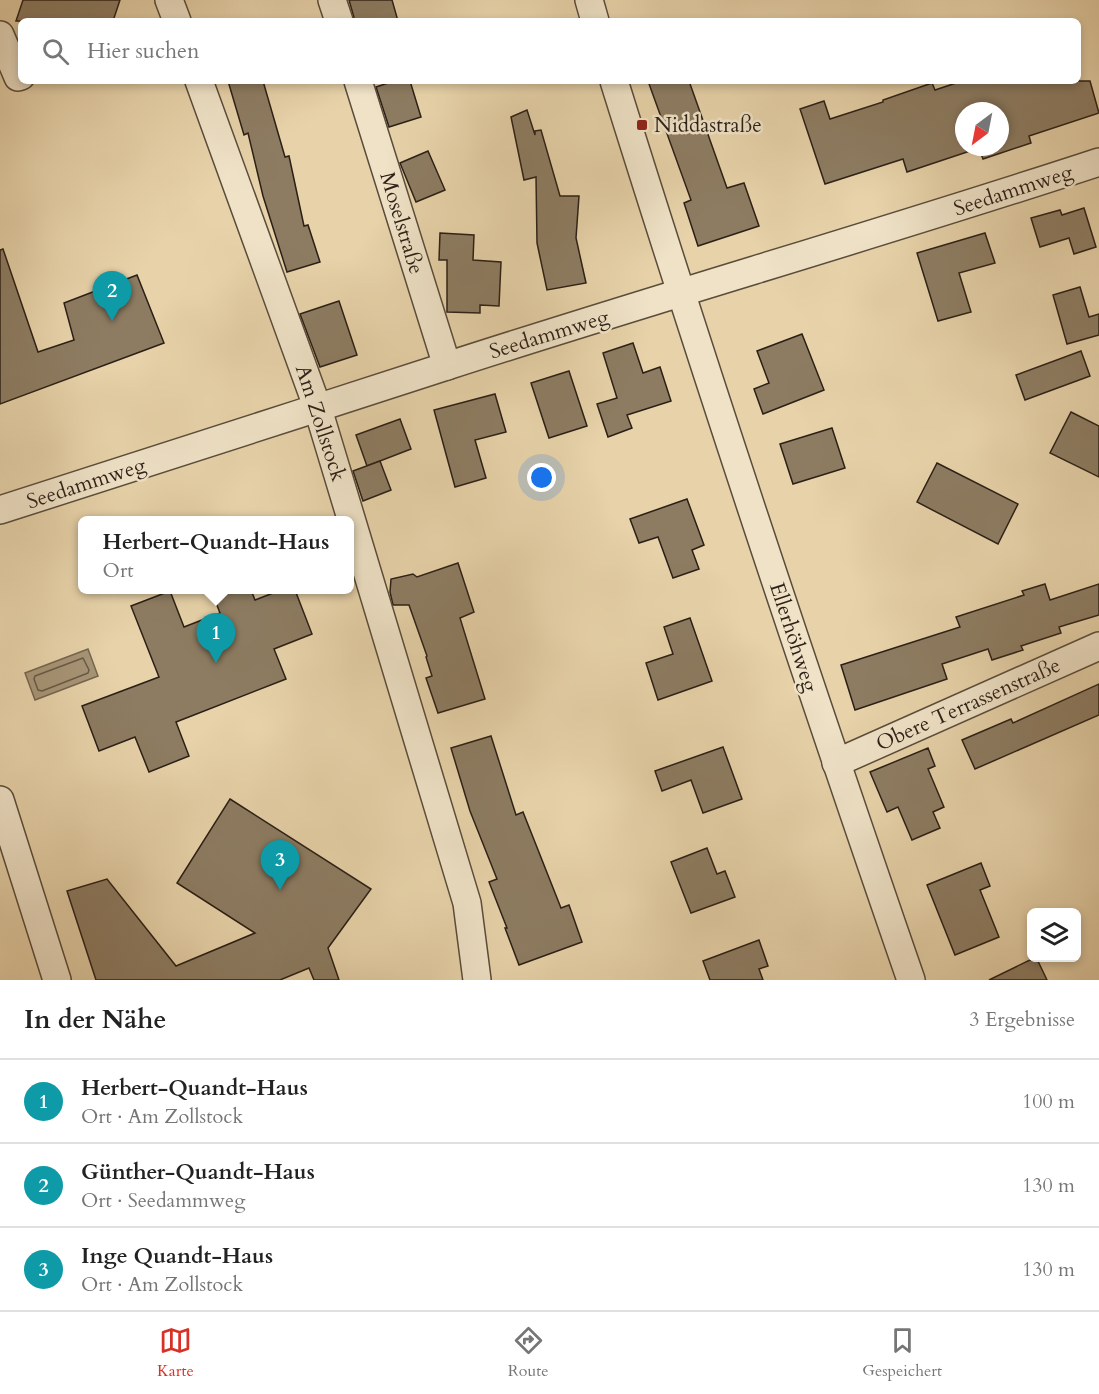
<!DOCTYPE html>
<html lang="de">
<meta charset="utf-8">
<style>
:root{--surface:#fff;--page:#f2f2f2;--text:#222;--muted:#767676;--line:#e0e0e0;--accent:#d93025}
body{margin:0;font-family:Cardo,serif;background:var(--page);color:var(--text)}
.controls{position:absolute;right:18px;bottom:18px;display:grid;overflow:hidden;border-radius:9px;box-shadow:0 3px 9px #0003}
.controls button{width:54px;height:54px;display:grid;place-items:center;padding:0;border:0;border-bottom:2px solid var(--line);background:var(--surface);color:var(--text);font:30px sans-serif}
.compass{position:absolute;left:955px;top:102px;width:54px;height:54px;border-radius:50%;background:var(--surface);box-shadow:0 3px 9px #0003;rotate:212deg}
.you{position:absolute;left:542px;top:478px;width:21px;height:21px;margin:-15px;border:4px solid #fff;border-radius:50%;background:#1a73e8;box-shadow:0 0 0 9px #1a73e833}
.badge{display:grid;place-items:center;width:39px;height:39px;border-radius:50%;background:var(--accent);color:#fff;font-size:20px;font-weight:700}
.pin{position:absolute;translate:-50% -50px;filter:drop-shadow(0 2px 3px #0008)}
.pin::after{content:'';position:absolute;top:32px;width:21px;height:18px;background:inherit;clip-path:polygon(0 0,100% 0,50% 100%)}
.popup{position:absolute;left:78px;top:516px;width:276px;height:78px;box-sizing:border-box;display:grid;place-content:center;border-radius:9px;background:var(--surface);filter:drop-shadow(0 2px 4px #0005);font-size:20px;white-space:nowrap;color:var(--muted)}
.popup b{font-size:22px;color:var(--text)}
.popup::after{content:'';position:absolute;left:50%;top:100%;margin-left:-12px;border:12px solid transparent;border-top-color:var(--surface)}
.list{margin:0;padding:0;list-style:none}
h2{display:flex;justify-content:space-between;align-items:center;height:78px;margin:0;padding:0 24px;font-size:26px}
h2 small{font-size:20px;font-weight:400;color:var(--muted)}
.list li{display:grid;grid-template-columns:39px 1fr auto;gap:18px;align-items:center;box-sizing:border-box;height:84px;padding:0 24px;border-top:2px solid var(--line)}
.list b{display:block;font-size:22px;white-space:nowrap}
.list p{margin:0;font-size:20px;white-space:nowrap;color:var(--muted)}
.list em{font-size:20px;font-style:normal;color:var(--muted)}
.icon{flex:none;width:33px;height:33px;fill:none;stroke:currentColor;stroke-width:2;stroke-linecap:round;stroke-linejoin:round}
.map{position:relative;flex:none;width:1099px;height:980px;overflow:hidden}
.search{position:absolute;background:var(--surface);box-shadow:0 3px 9px #0003;left:18px;right:18px;top:18px;height:66px;display:flex;align-items:center;gap:15px;box-sizing:border-box;padding:0 21px;border-radius:9px;color:var(--muted);font-size:22px}
.sheet{height:330px;background:var(--surface)}
nav{display:flex;justify-content:space-around;align-items:center;box-sizing:border-box;height:84px;border-top:2px solid var(--line);background:var(--surface);font-size:16px;color:var(--muted)}
nav a{display:grid;justify-items:center;gap:3px}
nav .on{color:var(--accent)}
.map>svg:first-child{display:block}
.water{fill:#a79577;stroke:#756650;stroke-width:1.5}
.lines{fill:none;stroke-linecap:round;stroke-linejoin:round}
.shore{stroke:#695a46;stroke-width:1.5}
.building{fill:#8d7c62;stroke:#2b1f16;stroke-width:1.5;fill-rule:evenodd}
.street-casing{stroke:#5a4c3b;stroke-width:30}
.street{stroke:#efe2c7;stroke-width:27}
.poi-dot{fill:#8f2418;stroke:#efe2c7;stroke-width:2}
.labels{text-anchor:middle;stroke-width:5;stroke-linejoin:round;paint-order:stroke}
.poi-label{font-size:21px;fill:#2b1f16;stroke:#efe2c7;text-anchor:start}
.street-label{font-size:21px;fill:#2b1f16;stroke:#efe2c7}
</style>
<div class="map">
<svg width="1099" height="980" viewBox="0 0 1099 980">
<rect width="100%" height="100%" fill="#e7d2a9"/>
<filter id="stains"><feTurbulence type="fractalNoise" baseFrequency=".00333" numOctaves="4"/><feColorMatrix values="0 0 0 0 .2 0 0 0 0 .09 0 0 0 0 .02 0 0 0 .5 -.17"/></filter>
<radialGradient id="worn" r=".72"><stop offset=".6" stop-color="#630" stop-opacity="0"/><stop offset="1" stop-color="#630" stop-opacity=".3"/></radialGradient>
<!-- water -->
<polygon class="water" points="88,649 98,676 35,700 25,673"/>
<g class="lines">
<!-- shore -->
<polygon class="shore" points="83,658 89,670 88,673 42,691 38,690 34,679 35,676"/>
</g>
<!-- building -->
<g class="building">
<polygon points="23,0 120,0 113,21 16,21"/>
<polygon points="349,0 392,0 398,21 355,21"/>
<polygon points="228,81 263,81 285,157 289,156 304,226 308,225 320,262 287,272 263,196 248,133 244,135"/>
<polygon points="394,81 410,81 421,117 389,127 376,87"/>
<polygon points="648,81 689,81 727,188 744,183 759,226 698,246 684,203 691,200"/>
<path d="M962,81H1090L1099,113L1029,136L1031,143L983,159L979,148L907,172L903,159L825,184L800,109L824,101L830,119L883,102V100L932,83L935,90ZM964,111H1000V147H964Z"/>
<polygon points="527,110 535,135 535,131 541,130 560,196 579,196 576,238 586,283 547,290 537,243 536,177 524,180 511,117"/>
<polygon points="428,151 445,190 416,202 400,163"/>
<polygon points="1084,208 1096,247 1074,254 1069,238 1040,247 1031,218 1060,210 1062,215"/>
<polygon points="440,233 474,235 473,260 501,262 499,306 480,305 480,313 447,312 447,260 439,260"/>
<polygon points="985,233 995,263 959,273 971,312 938,321 917,253"/>
<polygon points="3,249 38,352 74,340 64,303 137,275 164,343 0,404 0,250"/>
<polygon points="1080,287 1089,317 1099,314 1099,335 1067,344 1053,295"/>
<polygon points="339,301 357,355 320,367 300,314"/>
<polygon points="802,334 824,390 763,414 754,389 769,383 757,351"/>
<polygon points="633,343 643,373 660,367 671,401 627,415 632,428 608,437 597,404 617,398 603,353"/>
<polygon points="1081,351 1090,376 1025,400 1016,375"/>
<polygon points="569,371 587,426 549,438 531,383"/>
<polygon points="495,394 506,432 475,440 486,478 455,487 434,410"/>
<polygon points="1071,412 1099,426 1099,477 1050,453"/>
<polygon points="400,419 411,449 367,466 356,435"/>
<polygon points="832,428 845,468 793,484 780,444"/>
<polygon points="380,461 391,490 363,501 353,471"/>
<polygon points="937,463 1018,504 998,544 917,502"/>
<polygon points="687,499 704,545 692,550 699,569 673,578 658,537 639,543 630,519"/>
<polygon points="458,563 474,612 460,618 485,699 438,713 426,678 432,676 426,657 427,656 409,605 393,605 390,592 391,579 413,574 417,577"/>
<polygon points="1045,584 1050,600 1099,584 1099,615 1059,627 1061,633 1021,646 1023,650 992,660 988,649 942,664 947,679 855,710 841,665 960,627 956,617 1024,595 1022,591"/>
<polygon points="211,590 251,590 255,600 281,590 295,590 312,634 274,649 286,679 176,722 189,756 149,772 135,737 99,751 82,706 159,677 131,606 170,591 184,627 220,613"/>
<polygon points="690,618 712,681 658,700 646,663 673,654 664,627"/>
<polygon points="1099,684 1099,715 975,769 962,740 1011,719 1013,723"/>
<polygon points="491,736 516,815 523,812 561,908 569,905 582,942 519,965 505,928 507,928 489,882 497,879 470,811 451,748"/>
<polygon points="723,747 742,799 703,813 691,780 662,791 655,771"/>
<polygon points="928,748 935,766 928,769 944,807 933,812 940,828 912,840 898,807 887,812 870,772"/>
<polygon points="230,799 371,889 328,948 339,980 314,980 309,968 280,980 96,980 67,891 107,879 176,966 255,933 177,883"/>
<polygon points="707,848 717,874 725,871 735,897 691,913 671,862"/>
<polygon points="981,863 990,886 980,890 999,937 955,955 927,885"/>
<polygon points="759,940 768,966 759,969 763,980 710,980 703,961"/>
<polygon points="1036,957 1047,980 989,980"/>
</g>
<g class="lines">
<!-- street casing -->
<g class="street-casing">
<g id="street">
<polyline points="169,0 177,21"/>
<polyline points="332,0 339,21"/>
<polyline points="589,0 595,21"/>
<polyline points="0,35 18,77 21,76"/>
<polyline points="199,81 318,409 467,903 477,980"/>
<polyline points="358,81 447,366"/>
<path d="M614,81C708,382 808,682 911,980"/>
<path d="M0,510C149,463 298,414 447,366C663,296 883,233 1099,162"/>
<polyline points="836,763 1099,646"/>
<polyline points="0,800 57,980"/>
</g>
</g>
<!-- street -->
<use href="#street" class="street"/>
</g>
<!-- markers -->
<rect class="poi-dot" x="636" y="119" width="12" height="12" rx="3"/>
<g class="labels">
<!-- poi labels -->
<g class="poi-label">
<text x="654" y="132">Niddastraße</text>
</g>
<!-- street labels -->
<g class="street-label">
<text transform="translate(1013 190) rotate(-18)" y="7">Seedammweg</text>
<text transform="translate(402 223) rotate(73)" y="7">Moselstraße</text>
<text transform="translate(549 334) rotate(-17)" y="7">Seedammweg</text>
<text transform="translate(321 423) rotate(72)" y="7">Am Zollstock</text>
<text transform="translate(86 483) rotate(-18)" y="7">Seedammweg</text>
<text transform="translate(794 637) rotate(72)" y="7">Ellerhöhweg</text>
<text transform="translate(968 704) rotate(-24)" y="7">Obere Terrassenstraße</text>
</g>
</g>
<rect width="100%" height="100%" filter="url(#stains)"/>
<rect width="100%" height="100%" fill="url(#worn)"/>
</svg>
<div class="controls">
<button><svg class="icon" aria-label="layers" viewBox="0 0 24 24"><path d="M12 4l9 5-9 5-9-5zM3 14l9 5 9-5"/></svg></button>
</div>
<svg class="compass" viewBox="-18 -18 36 36"><path d="M0-13l5 13h-10z" fill="#e53935"/><path d="M0 13l5-13h-10z" fill="#767676"/></svg>
<div class="you"></div>
<div class="pin badge" style="left:216px;top:663px;background:#0f9aa8">1</div>
<div class="popup"><b>Herbert-Quandt-Haus</b>Ort</div>
<div class="pin badge" style="left:112px;top:321px;background:#0f9aa8">2</div>
<div class="pin badge" style="left:280px;top:890px;background:#0f9aa8">3</div>
<div class="search"><svg class="icon" aria-label="search" viewBox="0 0 24 24"><circle cx="10" cy="10" r="6"/><path d="M15 15l6 6"/></svg>Hier suchen</div>
</div>
<section class="sheet">
<h2>In der Nähe<small>3 Ergebnisse</small></h2>
<ul class="list">
<li><span class="badge" style="background:#0f9aa8">1</span><div><b>Herbert-Quandt-Haus</b><p>Ort · Am Zollstock</p></div><em>100 m</em></li>
<li><span class="badge" style="background:#0f9aa8">2</span><div><b>Günther-Quandt-Haus</b><p>Ort · Seedammweg</p></div><em>130 m</em></li>
<li><span class="badge" style="background:#0f9aa8">3</span><div><b>Inge Quandt-Haus</b><p>Ort · Am Zollstock</p></div><em>130 m</em></li>
</ul>
</section>
<nav>
<a class="on"><svg class="icon" aria-label="map" viewBox="0 0 24 24"><path d="M3 6l6-2 6 2 6-2v14l-6 2-6-2-6 2zM9 4v14M15 6v14"/></svg>Karte</a>
<a><svg class="icon" aria-label="directions" viewBox="0 0 24 24"><path d="M12 3l9 9-9 9-9-9zM9 14v-3h6M13 9l2 2-2 2"/></svg>Route</a>
<a><svg class="icon" aria-label="saved" viewBox="0 0 24 24"><path d="M7 4h10v16l-5-4-5 4z"/></svg>Gespeichert</a>
</nav>
